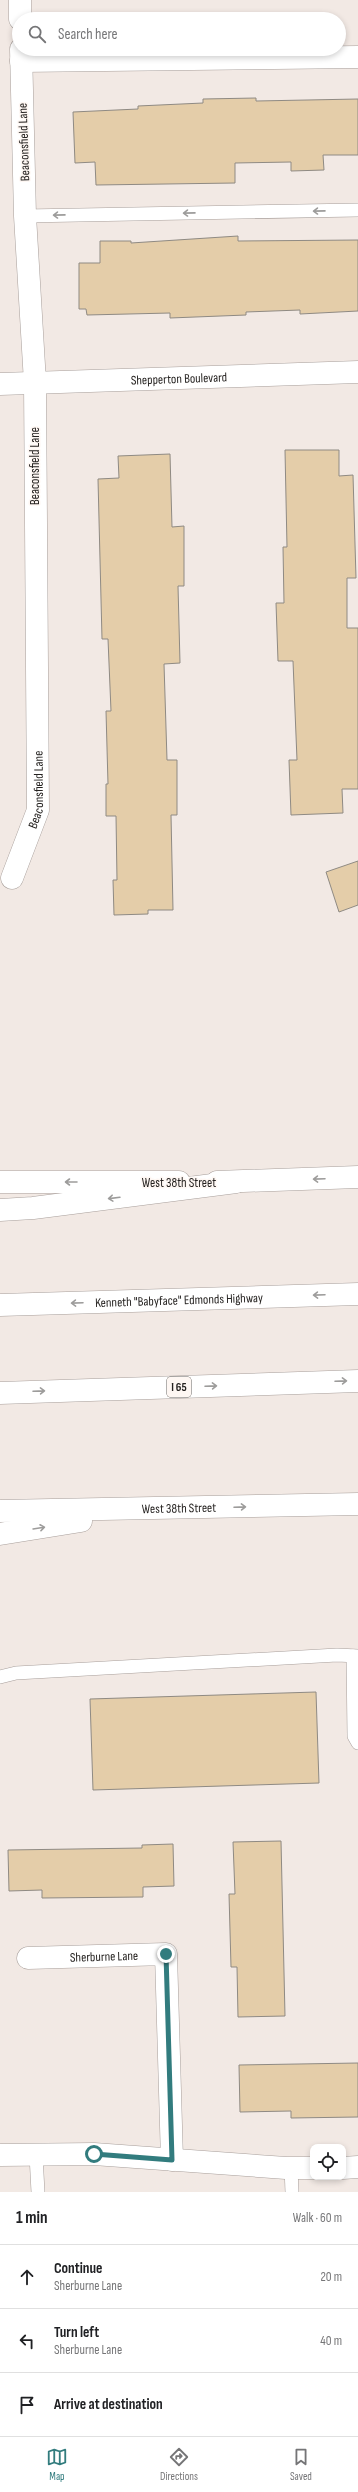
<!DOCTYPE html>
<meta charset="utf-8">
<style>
:root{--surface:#fff;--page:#f6f6f6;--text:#202124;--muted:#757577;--line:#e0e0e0;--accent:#327c7e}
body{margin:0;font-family:"Sofia Sans Condensed",sans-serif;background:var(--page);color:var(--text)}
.controls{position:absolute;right:12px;bottom:12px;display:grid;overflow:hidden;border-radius:8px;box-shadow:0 2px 6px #0003}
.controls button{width:36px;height:36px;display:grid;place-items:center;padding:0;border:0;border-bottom:1px solid var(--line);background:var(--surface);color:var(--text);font:20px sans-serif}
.stop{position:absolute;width:12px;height:12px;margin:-9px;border:3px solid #327c7e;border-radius:50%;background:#fff}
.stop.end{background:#327c7e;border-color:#fff;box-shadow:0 1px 4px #0008}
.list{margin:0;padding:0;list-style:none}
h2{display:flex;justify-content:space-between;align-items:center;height:52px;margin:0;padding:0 16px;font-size:17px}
h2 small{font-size:13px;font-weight:400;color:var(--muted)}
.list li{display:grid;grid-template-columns:26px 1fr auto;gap:12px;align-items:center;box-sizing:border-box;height:64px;padding:0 16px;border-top:1px solid var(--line)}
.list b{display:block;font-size:15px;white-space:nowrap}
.list p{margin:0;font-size:13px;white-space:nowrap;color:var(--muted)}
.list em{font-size:13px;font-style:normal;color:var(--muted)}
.icon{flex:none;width:22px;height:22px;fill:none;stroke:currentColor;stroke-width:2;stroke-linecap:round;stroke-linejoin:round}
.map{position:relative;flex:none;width:358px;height:2192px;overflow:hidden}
.search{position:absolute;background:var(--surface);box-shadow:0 2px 6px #0003;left:12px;right:12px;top:12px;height:44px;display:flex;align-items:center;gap:10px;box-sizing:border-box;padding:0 14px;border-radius:22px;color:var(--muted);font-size:15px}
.sheet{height:244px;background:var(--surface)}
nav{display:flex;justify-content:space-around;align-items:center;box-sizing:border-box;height:56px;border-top:1px solid var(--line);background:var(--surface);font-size:11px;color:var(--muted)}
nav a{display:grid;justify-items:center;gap:2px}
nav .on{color:var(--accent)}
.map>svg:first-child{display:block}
.building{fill:#e4cda9;stroke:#8f8a83}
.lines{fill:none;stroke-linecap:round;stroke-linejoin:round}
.lane-casing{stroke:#a89f9b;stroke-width:14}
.street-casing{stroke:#a89f9b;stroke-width:23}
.primary-casing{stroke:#a89f9b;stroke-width:23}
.highway-casing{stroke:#a89f9b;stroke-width:23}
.lane{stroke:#fff;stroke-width:13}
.street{stroke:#fff;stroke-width:22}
.primary{stroke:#fff;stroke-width:22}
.highway{stroke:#fff;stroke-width:22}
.oneway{stroke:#9d9c9b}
.route{stroke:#327c7e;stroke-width:5}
.labels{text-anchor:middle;stroke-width:3;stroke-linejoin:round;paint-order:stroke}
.shield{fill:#fef7f3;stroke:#66625f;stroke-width:1}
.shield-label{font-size:12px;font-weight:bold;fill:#252220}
.street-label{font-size:13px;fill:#252220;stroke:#fef7f3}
</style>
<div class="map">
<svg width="358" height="2192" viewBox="0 0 358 2192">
<rect width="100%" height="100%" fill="#f2e9e4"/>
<!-- building -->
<g class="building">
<polygon points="256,98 256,101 358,99 358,155 323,155 324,170 291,171 291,162 235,163 235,183 96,185 95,162 75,163 73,112 138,109 138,106 203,103 203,99"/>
<polygon points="238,236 238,241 358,240 358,311 300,314 300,310 246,312 246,315 170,318 170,313 87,315 86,309 79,309 79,263 100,263 100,241 131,241 131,243"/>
<polygon points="285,450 339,450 339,476 353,475 356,578 347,578 347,628 358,628 358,789 342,789 343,813 291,815 289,760 297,760 293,661 278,661 276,603 284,603 283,547 287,547"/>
<polygon points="170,454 172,527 184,526 184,586 178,586 180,663 164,664 167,760 177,760 177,815 171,815 173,910 148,910 148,914 114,915 113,880 117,880 116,816 106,816 106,784 108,784 106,711 111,711 108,639 102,639 98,479 119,478 118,456"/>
<polygon points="358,861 358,905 339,912 326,872"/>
<polygon points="316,1692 319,1783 93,1790 90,1699"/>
<polygon points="281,1841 285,2016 238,2017 237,1967 231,1967 229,1894 235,1894 233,1842"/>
<polygon points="173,1844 174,1886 143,1887 143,1897 42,1898 42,1890 9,1891 8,1850 142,1848 142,1845"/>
<polygon points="358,2063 358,2117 291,2118 291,2111 240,2112 239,2065"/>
</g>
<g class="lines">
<!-- lane casing -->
<g class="lane-casing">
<g id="lane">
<polyline points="25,216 358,210"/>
<polyline points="353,1656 354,1736 358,1743"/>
<polyline points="0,1677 16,1673 337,1655 358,1656"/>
<polyline points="36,2155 38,2192"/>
<polyline points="291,2168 292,2192"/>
</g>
</g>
<!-- street casing -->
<g class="street-casing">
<g id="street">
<polyline points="20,0 20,19"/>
<polyline points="21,61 358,57"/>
<path id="s1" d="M0,384L358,372"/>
<path id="s2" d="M12,878L38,810L35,382L25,216L21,49"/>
<path id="s3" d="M28,1958L166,1954L172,2160"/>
<polyline points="0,2155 94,2154 286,2168 313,2168"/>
<polyline points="343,2168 358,2167"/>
</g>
</g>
<!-- primary casing -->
<g class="primary-casing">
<g id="primary">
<polyline points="0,1182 179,1182"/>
<polyline points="217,1182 358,1177"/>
<path id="s4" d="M0,1511L358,1504"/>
<polyline points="0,1534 81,1521"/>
</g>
</g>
<!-- highway casing -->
<g class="highway-casing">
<g id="highway">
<polyline points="0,1210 33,1208 236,1182"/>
<path id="s5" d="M0,1305L358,1294"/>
<polyline points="0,1393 358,1381"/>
</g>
</g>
<!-- lane -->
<use href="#lane" class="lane"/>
<!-- street -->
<use href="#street" class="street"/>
<!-- primary -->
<use href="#primary" class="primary"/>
<!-- highway -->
<use href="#highway" class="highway"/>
</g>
<!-- one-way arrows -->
<defs><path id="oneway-shaft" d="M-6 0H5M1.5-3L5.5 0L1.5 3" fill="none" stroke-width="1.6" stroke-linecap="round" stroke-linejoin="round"/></defs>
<g class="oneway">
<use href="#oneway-shaft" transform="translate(319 211) rotate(179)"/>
<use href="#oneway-shaft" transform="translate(189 213) rotate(179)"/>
<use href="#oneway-shaft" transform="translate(59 215) rotate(179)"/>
<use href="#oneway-shaft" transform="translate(319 1179) rotate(178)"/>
<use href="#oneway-shaft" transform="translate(71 1182) rotate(-180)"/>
<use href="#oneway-shaft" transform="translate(114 1198) rotate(173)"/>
<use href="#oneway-shaft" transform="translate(319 1295) rotate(178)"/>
<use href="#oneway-shaft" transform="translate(77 1303) rotate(178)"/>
<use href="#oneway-shaft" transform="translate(341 1381) rotate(-2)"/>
<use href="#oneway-shaft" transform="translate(211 1386) rotate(-2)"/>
<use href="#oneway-shaft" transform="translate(39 1391) rotate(-2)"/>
<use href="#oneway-shaft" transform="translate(240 1507) rotate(-2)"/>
<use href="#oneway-shaft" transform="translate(39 1528) rotate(-9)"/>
</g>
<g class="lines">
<!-- route -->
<polyline class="route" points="94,2154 172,2160 166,1954"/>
</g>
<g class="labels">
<!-- shield labels -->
<rect class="shield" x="167" y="1377" width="24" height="20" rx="3"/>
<g class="shield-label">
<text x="179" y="1391">I 65</text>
</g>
<!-- street labels -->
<g class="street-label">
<text transform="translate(23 142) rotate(-92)" y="5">Beaconsfield Lane</text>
<text dy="5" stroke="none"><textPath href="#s1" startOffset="179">Shepperton Boulevard</textPath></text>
<text transform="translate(34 466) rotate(-90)" y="5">Beaconsfield Lane</text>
<text dy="5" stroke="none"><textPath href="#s2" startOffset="93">Beaconsfield Lane</textPath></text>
<text x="179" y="1187">West 38th Street</text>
<text dy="5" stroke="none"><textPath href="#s5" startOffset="179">Kenneth "Babyface" Edmonds Highway</textPath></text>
<text dy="5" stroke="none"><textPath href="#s4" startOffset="179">West 38th Street</textPath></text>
<text dy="5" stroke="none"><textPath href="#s3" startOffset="76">Sherburne Lane</textPath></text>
</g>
</g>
</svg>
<div class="controls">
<button><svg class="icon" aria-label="locate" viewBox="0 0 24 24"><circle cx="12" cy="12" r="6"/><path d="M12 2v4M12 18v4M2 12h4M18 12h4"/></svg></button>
</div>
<div class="stop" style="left:94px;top:2154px"></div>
<div class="stop end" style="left:166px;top:1954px"></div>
<div class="search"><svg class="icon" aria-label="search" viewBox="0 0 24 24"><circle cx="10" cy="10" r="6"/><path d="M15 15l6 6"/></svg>Search here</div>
</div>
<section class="sheet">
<h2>1 min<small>Walk · 60 m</small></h2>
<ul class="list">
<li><svg class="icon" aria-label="ahead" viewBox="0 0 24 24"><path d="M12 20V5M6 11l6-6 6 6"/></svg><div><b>Continue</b><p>Sherburne Lane</p></div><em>20 m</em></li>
<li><svg class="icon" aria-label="left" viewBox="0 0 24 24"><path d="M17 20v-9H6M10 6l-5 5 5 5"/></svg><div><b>Turn left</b><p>Sherburne Lane</p></div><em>40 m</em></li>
<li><svg class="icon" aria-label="arrive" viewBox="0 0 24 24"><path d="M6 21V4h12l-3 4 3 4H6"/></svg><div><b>Arrive at destination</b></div></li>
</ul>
</section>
<nav>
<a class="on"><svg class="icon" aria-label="map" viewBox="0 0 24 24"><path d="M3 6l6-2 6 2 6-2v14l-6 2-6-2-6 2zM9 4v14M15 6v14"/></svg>Map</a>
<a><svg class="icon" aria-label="directions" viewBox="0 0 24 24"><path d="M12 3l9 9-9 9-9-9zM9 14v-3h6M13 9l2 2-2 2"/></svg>Directions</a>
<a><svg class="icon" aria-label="saved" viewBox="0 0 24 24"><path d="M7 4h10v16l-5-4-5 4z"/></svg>Saved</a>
</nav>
